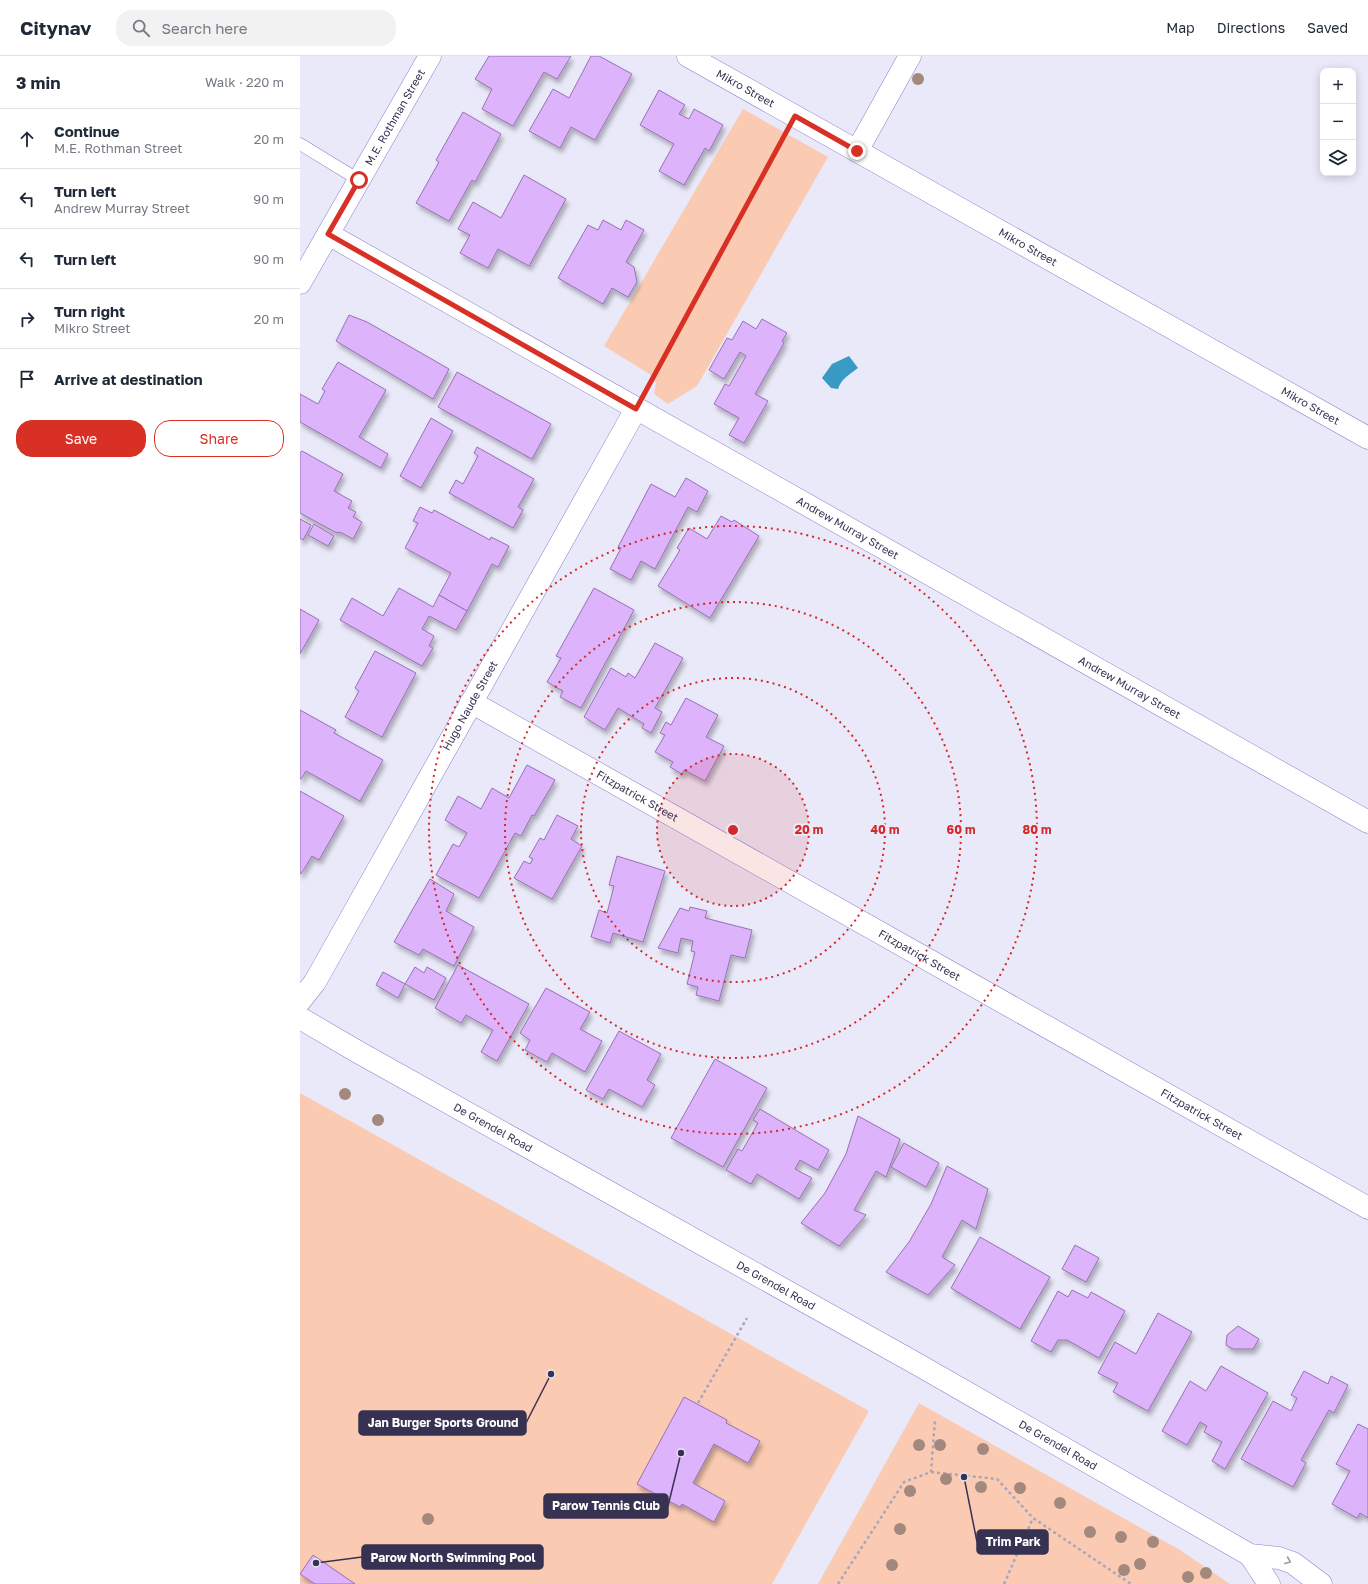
<!DOCTYPE html>
<meta charset="utf-8">
<style>
:root{--surface:#fff;--page:#f2f2f3;--text:#1f2937;--muted:#747a83;--line:#e0e1e3;--accent:#d93025}
body{margin:0;font-family:"Golos Text",sans-serif;background:var(--page);color:var(--text)}
.controls{position:absolute;right:12px;top:12px;display:grid;overflow:hidden;border-radius:8px;box-shadow:0 2px 10px #0003}
.controls button{width:36px;height:36px;display:grid;place-items:center;padding:0;border:0;border-bottom:1px solid var(--line);background:var(--surface);color:var(--text);font:20px sans-serif}
.stop{position:absolute;width:12px;height:12px;margin:-9px;border:3px solid #d93025;border-radius:50%;background:#fff}
.stop.end{background:#d93025;border-color:#fff;box-shadow:0 1px 4px #0008}
.list{margin:0;padding:0;list-style:none}
h2{display:flex;justify-content:space-between;align-items:center;height:52px;margin:0;padding:0 16px;font-size:17px}
h2 small{font-size:13px;font-weight:400;color:var(--muted)}
.list li{display:grid;grid-template-columns:26px 1fr auto;gap:12px;align-items:center;box-sizing:border-box;height:60px;padding:0 16px;border-top:1px solid var(--line)}
.list b{display:block;font-size:15px;white-space:nowrap}
.list p{margin:0;font-size:13px;white-space:nowrap;color:var(--muted)}
.list em{font-size:13px;font-style:normal;color:var(--muted)}
.actions{display:flex;gap:8px;padding:12px 16px}
.actions a{flex:1;padding:9px 0;border:1px solid var(--accent);border-radius:16px;text-align:center;font-size:14px;color:var(--accent)}
.actions .main{background:var(--accent);color:#fff}
.icon{flex:none;width:22px;height:22px;fill:none;stroke:currentColor;stroke-width:2;stroke-linecap:round;stroke-linejoin:round}
.map{position:relative;flex:none;width:1068px;height:1528px;overflow:hidden}
header{display:flex;align-items:center;gap:24px;box-sizing:border-box;height:56px;padding:0 20px;background:var(--surface);border-bottom:1px solid var(--line)}
header strong{font-size:19px}
nav{display:flex;gap:22px;margin-inline-start:auto;font-size:14px}
.search{width:280px;height:36px;background:var(--page);display:flex;align-items:center;gap:10px;box-sizing:border-box;padding:0 14px;border-radius:16px;color:var(--muted);font-size:15px}
main{display:flex}
aside{flex:1;background:var(--surface)}
.map>svg:first-child{display:block}
.green{fill:#facbb2}
.water{fill:#399ac3}
.building{fill:#ddb4fc;stroke:#9770b4;filter:url(#shadow)}
.lines{fill:none;stroke-linecap:round;stroke-linejoin:round}
.service-casing{stroke:#8b80ca;stroke-width:13}
.minor-casing{stroke:#8b80ca;stroke-width:23}
.path{stroke:#a9a6bc;stroke-width:2.5;stroke-dasharray:3 3;stroke-linecap:butt}
.service{stroke:#fff;stroke-width:12}
.minor{stroke:#fff;stroke-width:22}
.tree{fill:#a3887e}
.oneway{stroke:#9b98a8}
.route{stroke:#d93025;stroke-width:5}
.ring{fill:none;stroke:#d62828;stroke-width:2;stroke-dasharray:2 4}
.labels{text-anchor:middle;stroke-width:4;stroke-linejoin:round;paint-order:stroke}
.street-label{font-size:11px;fill:#373252;stroke:#eae9f9}
.centre{fill:#d62828;stroke:#eae9f9;stroke-width:2}
.ring-label{font-size:12px;text-anchor:middle;font-weight:bold;fill:#d62828;stroke:#eae9f9;stroke-width:4;stroke-linejoin:round;paint-order:stroke}
.leader{fill:none;stroke:#373252;stroke-width:1.5}
.callout-dot{fill:#373252;stroke:#eae9f9;stroke-width:1.5}
.callout{fill:#373252;stroke:#373252;stroke-width:1.5}
.callout-label{font-size:12px;text-anchor:middle;font-weight:bold;fill:#fff}
</style>
<header>
<strong>Citynav</strong>
<div class="search"><svg class="icon" aria-label="search" viewBox="0 0 24 24"><circle cx="10" cy="10" r="6"/><path d="M15 15l6 6"/></svg>Search here</div>
<nav><a>Map</a><a>Directions</a><a>Saved</a></nav>
</header>
<main>
<aside>
<h2>3 min<small>Walk · 220 m</small></h2>
<ul class="list">
<li><svg class="icon" aria-label="ahead" viewBox="0 0 24 24"><path d="M12 20V5M6 11l6-6 6 6"/></svg><div><b>Continue</b><p>M.E. Rothman Street</p></div><em>20 m</em></li>
<li><svg class="icon" aria-label="left" viewBox="0 0 24 24"><path d="M17 20v-9H6M10 6l-5 5 5 5"/></svg><div><b>Turn left</b><p>Andrew Murray Street</p></div><em>90 m</em></li>
<li><svg class="icon" aria-label="left" viewBox="0 0 24 24"><path d="M17 20v-9H6M10 6l-5 5 5 5"/></svg><div><b>Turn left</b></div><em>90 m</em></li>
<li><svg class="icon" aria-label="right" viewBox="0 0 24 24"><path d="M7 20v-9h11M14 6l5 5-5 5"/></svg><div><b>Turn right</b><p>Mikro Street</p></div><em>20 m</em></li>
<li><svg class="icon" aria-label="arrive" viewBox="0 0 24 24"><path d="M6 21V4h12l-3 4 3 4H6"/></svg><div><b>Arrive at destination</b></div></li>
</ul>
<div class="actions"><a class="main">Save</a><a>Share</a></div>
</aside>
<div class="map">
<svg width="1068" height="1528" viewBox="0 0 1068 1528">
<defs>
<filter id="shadow"><feDropShadow dx="2.5" dy="4.5" stdDeviation="2" flood-color="#0004"/></filter>
</defs>
<rect width="100%" height="100%" fill="#eae9f9"/>
<!-- green -->
<g class="green">
<polygon points="443,53 528,101 397,330 368,348 354,338 356,327 351,319 304,290"/>
<polygon points="0,1037 569,1355 472,1528 0,1528"/>
<polygon points="619,1347 880,1494 930,1528 518,1528"/>
</g>
<!-- water -->
<path class="water" d="M549,300L558,312C550,318 541,323 538,333L531,332L522,322L532,308Z"/>
<!-- building -->
<g class="building">
<polygon points="189,0 271,0 257,23 244,16 213,70 182,53 192,33 175,23"/>
<polygon points="291,0 299,0 332,18 295,84 271,71 260,92 229,75 253,33 269,42"/>
<polygon points="359,34 385,49 379,58 389,63 394,53 423,69 409,95 405,92 384,129 359,115 374,88 340,69"/>
<polygon points="163,56 201,78 175,126 172,124 149,165 116,147 139,106 136,104"/>
<polygon points="224,119 266,143 229,210 198,193 188,212 160,197 170,179 158,173 173,146 201,162"/>
<polygon points="303,164 321,174 326,164 344,174 326,206 334,211 337,226 328,241 312,232 303,248 258,222 288,169 298,174"/>
<polygon points="49,259 67,266 149,313 133,343 36,285"/>
<polygon points="462,263 487,277 482,285 484,287 455,338 468,345 444,387 429,379 439,362 414,348 425,328 429,330 446,300 440,296 424,323 409,314 427,282 432,284 443,265 456,273"/>
<polygon points="38,306 86,334 59,381 88,398 81,412 0,366 0,338 18,348 25,335 22,333"/>
<polygon points="157,316 251,368 232,403 138,351"/>
<polygon points="131,362 153,375 121,432 100,420"/>
<polygon points="177,391 234,423 218,451 223,454 213,472 149,437 156,424 163,428 178,400 174,397"/>
<polygon points="2,395 43,418 34,435 52,445 48,452 56,456 53,461 62,466 53,483 42,477 35,476 0,457 0,397"/>
<polygon points="386,422 408,435 397,456 388,451 355,513 341,505 331,524 310,513 321,492 318,491 351,428 375,441"/>
<polygon points="120,451 132,457 134,454 190,484 191,481 209,490 198,511 192,508 167,555 139,539 151,517 105,492 118,467 113,465"/>
<polygon points="421,460 432,466 434,464 459,480 410,562 358,530 380,494 377,492 389,472 407,483"/>
<polygon points="0,463 11,469 3,484 0,482"/>
<polygon points="14,468 34,480 28,490 8,479"/>
<polygon points="99,532 133,551 139,539 167,555 156,574 129,560 122,573 134,580 129,590 133,592 122,610 40,564 52,542 83,560"/>
<polygon points="294,532 334,554 281,652 260,641 263,635 247,626 261,602 256,600"/>
<polygon points="0,553 19,564 0,598"/>
<polygon points="355,587 383,602 355,652 362,656 351,677 342,672 344,668 318,652 305,674 284,661 311,612 326,621 328,617 335,622"/>
<polygon points="75,595 116,617 82,681 45,661 59,635 55,632"/>
<polygon points="386,642 418,659 406,681 424,690 405,725 384,714 382,718 370,711 373,706 355,696 365,679 360,677 366,666 371,669"/>
<polygon points="0,654 36,674 34,677 83,704 60,745 6,715 1,723 0,723"/>
<polygon points="227,709 255,724 234,760 232,759 221,780 215,777 179,842 136,819 153,788 159,791 167,777 145,764 158,740 181,753 192,732 209,742"/>
<polygon points="0,735 44,760 19,804 12,800 1,818 0,817"/>
<polygon points="257,759 278,770 271,783 282,790 252,843 214,822 224,805 230,808 233,803 229,801 240,782 244,784"/>
<polygon points="317,800 365,815 343,886 313,877 310,887 291,881 299,854 307,857 314,830 309,829"/>
<polygon points="130,823 154,838 146,855 174,871 154,910 123,893 119,899 94,886"/>
<polygon points="390,851 407,855 405,862 452,874 445,902 431,899 419,945 396,939 398,931 387,928 395,896 391,895 393,885 381,882 378,897 358,892 380,852 389,855"/>
<polygon points="158,909 229,948 197,1005 181,996 193,974 166,959 161,967 135,952"/>
<polygon points="115,911 124,917 127,911 146,922 134,944 105,928"/>
<polygon points="83,916 105,928 98,942 76,929"/>
<polygon points="246,932 290,956 280,973 302,985 285,1016 252,997 247,1006 225,994 230,984 220,977"/>
<polygon points="319,975 361,998 347,1024 355,1029 342,1051 309,1033 303,1043 286,1034"/>
<polygon points="415,1003 467,1032 423,1111 371,1082"/>
<polygon points="460,1053 529,1094 518,1114 500,1104 495,1113 512,1122 499,1143 457,1118 451,1128 426,1114 438,1093 442,1095 458,1067 453,1064"/>
<polygon points="558,1060 600,1083 586,1121 576,1115 554,1154 566,1159 539,1190 501,1167 525,1137 546,1098"/>
<polygon points="604,1087 639,1107 626,1131 591,1111"/>
<polygon points="647,1110 688,1133 676,1173 662,1164 642,1201 655,1209 628,1239 586,1216 609,1186 631,1148"/>
<polygon points="680,1181 750,1221 720,1273 651,1232"/>
<polygon points="775,1189 799,1202 786,1226 762,1213"/>
<polygon points="772,1234 788,1242 791,1236 825,1255 799,1302 767,1284 758,1284 751,1296 731,1285 758,1235 768,1241"/>
<polygon points="858,1257 892,1276 848,1355 813,1336 818,1327 798,1317 815,1286 836,1298"/>
<polygon points="938,1270 959,1283 953,1293 933,1293 926,1289 927,1279"/>
<polygon points="921,1310 968,1337 925,1413 912,1405 922,1386 904,1376 907,1370 900,1366 887,1389 862,1375 890,1325 906,1335"/>
<polygon points="1004,1315 1028,1328 1031,1320 1048,1329 1034,1357 1029,1354 1001,1404 1006,1407 993,1431 941,1403 973,1345 991,1355 997,1342 991,1339"/>
<polygon points="384,1341 427,1364 426,1367 460,1385 448,1407 414,1388 393,1427 425,1445 414,1466 382,1448 380,1451 337,1428"/>
<polygon points="1058,1368 1068,1373 1068,1462 1060,1457 1057,1462 1032,1448 1050,1415 1036,1408"/>
<polygon points="13,1499 55,1528 15,1528 0,1518"/>
</g>
<g class="lines">
<!-- service casing -->
<g class="service-casing">
<polyline id="service" points="0,88 59,124"/>
</g>
<!-- minor casing -->
<g class="minor-casing">
<g id="minor">
<path id="s1" d="M388,0L1068,382"/>
<polyline points="557,95 610,0"/>
<path id="s2" d="M28,178L1068,766"/>
<path id="s3" d="M0,227L130,0"/>
<path id="s4" d="M171,646L1068,1152"/>
<path id="s5" d="M0,945L15,926L336,353"/>
<path id="s6" d="M0,962L58,996L617,1308L950,1499L979,1502L993,1507L1021,1528"/>
<polyline points="950,1499 969,1528"/>
</g>
</g>
<!-- path -->
<g class="path">
<polyline points="348,331 484,81"/>
<polyline points="398,1347 447,1262"/>
<polyline points="631,1416 697,1423 733,1462 831,1528"/>
<polyline points="538,1528 604,1426 631,1416 635,1364"/>
<polyline points="704,1528 733,1462"/>
</g>
<!-- service -->
<use href="#service" class="service"/>
<!-- minor -->
<use href="#minor" class="minor"/>
</g>
<!-- trees -->
<g class="tree">
<circle cx="618" cy="23" r="6"/>
<circle cx="45" cy="1038" r="6"/>
<circle cx="78" cy="1064" r="6"/>
<circle cx="619" cy="1389" r="6"/>
<circle cx="640" cy="1389" r="6"/>
<circle cx="683" cy="1393" r="6"/>
<circle cx="646" cy="1423" r="6"/>
<circle cx="681" cy="1431" r="6"/>
<circle cx="720" cy="1432" r="6"/>
<circle cx="610" cy="1435" r="6"/>
<circle cx="760" cy="1447" r="6"/>
<circle cx="128" cy="1463" r="6"/>
<circle cx="600" cy="1473" r="6"/>
<circle cx="790" cy="1476" r="6"/>
<circle cx="821" cy="1481" r="6"/>
<circle cx="853" cy="1486" r="6"/>
<circle cx="840" cy="1508" r="6"/>
<circle cx="592" cy="1509" r="6"/>
<circle cx="824" cy="1514" r="6"/>
<circle cx="906" cy="1517" r="6"/>
<circle cx="888" cy="1521" r="6"/>
</g>
<!-- one-way arrows -->
<defs><path id="oneway-chevron" d="M-2-3.5L2.5 0L-2 3.5" fill="none" stroke-width="1.6" stroke-linecap="round" stroke-linejoin="round"/></defs>
<use class="oneway" href="#oneway-chevron" transform="translate(988 1505) rotate(23)"/>
<g class="lines">
<!-- route -->
<polyline class="route" points="59,124 28,178 336,353 495,60 557,95"/>
</g>
<!-- distance rings -->
<circle cx="433" cy="774" r="76" fill="#d62828" fill-opacity=".12"/>
<g class="ring">
<circle cx="433" cy="774" r="76"/>
<circle cx="433" cy="774" r="152"/>
<circle cx="433" cy="774" r="228"/>
<circle cx="433" cy="774" r="304"/>
</g>
<g class="labels">
<!-- street labels -->
<g class="street-label">
<text dy="4" stroke="none"><textPath href="#s1" startOffset="66">Mikro Street</textPath></text>
<text dy="4" stroke="none"><textPath href="#s3" startOffset="191">M.E. Rothman Street</textPath></text>
<text dy="4" stroke="none"><textPath href="#s1" startOffset="390">Mikro Street</textPath></text>
<text dy="4" stroke="none"><textPath href="#s1" startOffset="714">Mikro Street</textPath></text>
<text dy="4" stroke="none"><textPath href="#s2" startOffset="597">Andrew Murray Street</textPath></text>
<text dy="4" stroke="none"><textPath href="#s2" startOffset="921">Andrew Murray Street</textPath></text>
<text dy="4" stroke="none"><textPath href="#s5" startOffset="341">Hugo Naude Street</textPath></text>
<text dy="4" stroke="none"><textPath href="#s4" startOffset="191">Fitzpatrick Street</textPath></text>
<text dy="4" stroke="none"><textPath href="#s4" startOffset="515">Fitzpatrick Street</textPath></text>
<text dy="4" stroke="none"><textPath href="#s4" startOffset="839">Fitzpatrick Street</textPath></text>
<text dy="4" stroke="none"><textPath href="#s6" startOffset="222">De Grendel Road</textPath></text>
<text dy="4" stroke="none"><textPath href="#s6" startOffset="546">De Grendel Road</textPath></text>
<text dy="4" stroke="none"><textPath href="#s6" startOffset="870">De Grendel Road</textPath></text>
</g>
</g>
<circle cx="433" cy="774" r="6" class="centre"/>
<g class="ring-label">
<text x="509" y="778">20 m</text>
<text x="585" y="778">40 m</text>
<text x="661" y="778">60 m</text>
<text x="737" y="778">80 m</text>
</g>
<!-- callouts -->
<path class="leader" d="M251 1318L226 1367M381 1397L368 1450M664 1421L677 1486M16 1507L62 1501"/>
<g class="callout-dot">
<circle cx="251" cy="1318" r="4"/>
<circle cx="381" cy="1397" r="4"/>
<circle cx="664" cy="1421" r="4"/>
<circle cx="16" cy="1507" r="4"/>
</g>
<g class="callout">
<rect x="59" y="1355" width="167" height="24" rx="4"/>
<rect x="244" y="1438" width="124" height="24" rx="4"/>
<rect x="677" y="1474" width="71" height="24" rx="4"/>
<rect x="62" y="1489" width="181" height="24" rx="4"/>
</g>
<g class="callout-label">
<text x="143" y="1371">Jan Burger Sports Ground</text>
<text x="306" y="1454">Parow Tennis Club</text>
<text x="713" y="1490">Trim Park</text>
<text x="153" y="1506">Parow North Swimming Pool</text>
</g>
</svg>
<div class="controls">
<button>+</button>
<button>−</button>
<button><svg class="icon" aria-label="layers" viewBox="0 0 24 24"><path d="M12 4l9 5-9 5-9-5zM3 14l9 5 9-5"/></svg></button>
</div>
<div class="stop" style="left:59px;top:124px"></div>
<div class="stop end" style="left:557px;top:95px"></div>
</div>
</main>
